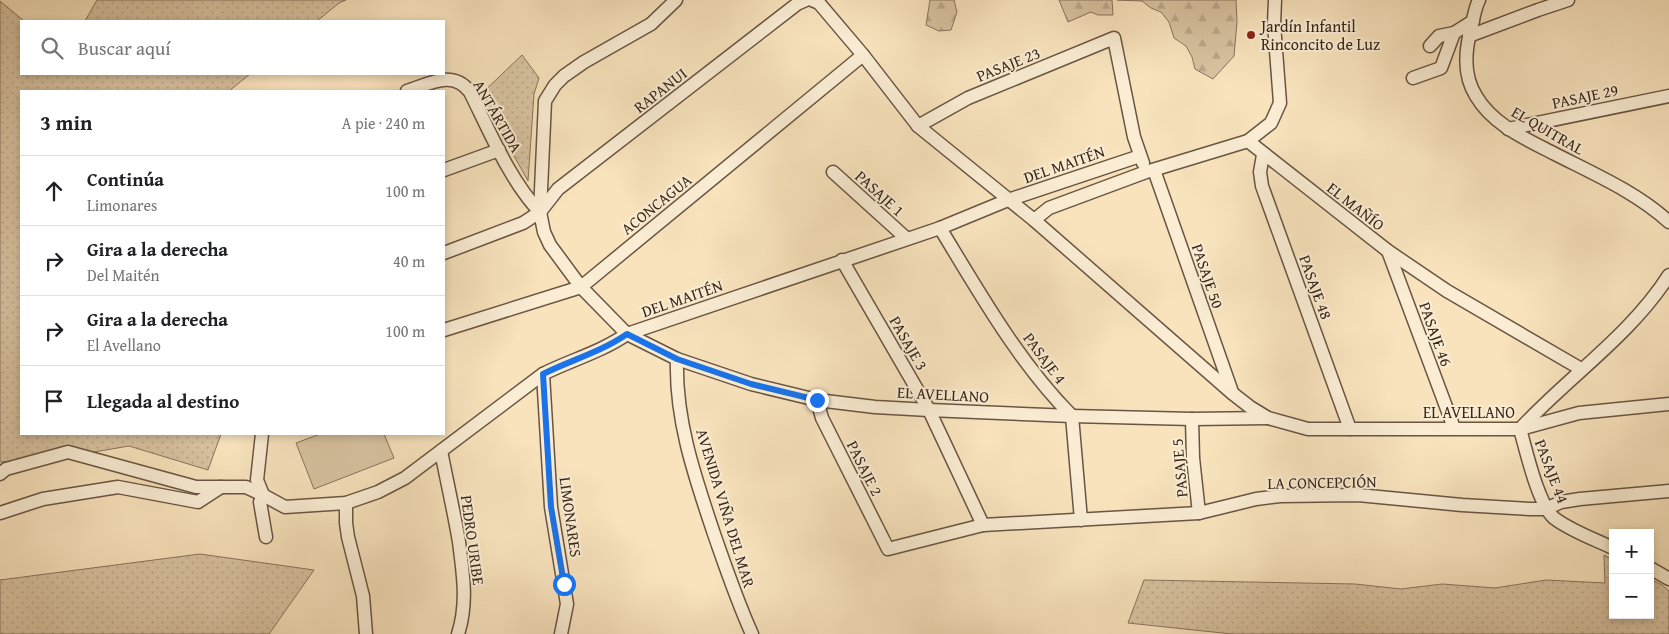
<!DOCTYPE html>
<html lang="es">
<meta charset="utf-8">
<style>
:root{--surface:#fff;--page:#f2f2f2;--text:#202124;--muted:#757577;--line:#e0e0e0}
body{margin:0;font-family:"Gentium Book Plus",serif;background:var(--page);color:var(--text)}
.controls{position:absolute;right:15px;bottom:15px;display:grid;overflow:hidden;border-radius:0px;box-shadow:0 2px 8px #0003}
.controls button{width:45px;height:45px;display:grid;place-items:center;padding:0;border:0;border-bottom:1px solid var(--line);background:var(--surface);color:var(--text);font:25px sans-serif}
.stop{position:absolute;width:15px;height:15px;margin:-11px;border:4px solid #1a73e8;border-radius:50%;background:#fff}
.stop.end{background:#1a73e8;border-color:#fff;box-shadow:0 1px 5px #0008}
.list{margin:0;padding:0;list-style:none}
h2{display:flex;justify-content:space-between;align-items:center;height:65px;margin:0;padding:0 20px;font-size:21px}
h2 small{font-size:16px;font-weight:400;color:var(--muted)}
.list li{display:grid;grid-template-columns:32px 1fr auto;gap:15px;align-items:center;box-sizing:border-box;height:70px;padding:0 20px;border-top:1px solid var(--line)}
.list b{display:block;font-size:19px;white-space:nowrap}
.list p{margin:0;font-size:16px;white-space:nowrap;color:var(--muted)}
.list em{font-size:16px;font-style:normal;color:var(--muted)}
.icon{flex:none;width:28px;height:28px;fill:none;stroke:currentColor;stroke-width:2;stroke-linecap:round;stroke-linejoin:round}
.map{position:relative;flex:none;width:1669px;height:634px;overflow:hidden}
.search{position:absolute;background:var(--surface);box-shadow:0 2px 8px #0003;left:20px;top:20px;width:425px;height:55px;display:flex;align-items:center;gap:12px;box-sizing:border-box;padding:0 18px;border-radius:0px;color:var(--muted);font-size:19px}
.panel{position:absolute;background:var(--surface);box-shadow:0 2px 8px #0003;left:20px;top:90px;width:425px;height:345px;border-radius:0px}
.map>svg:first-child{display:block}
.grass{fill:url(#grass-dots);stroke:#88745e}
.forest{fill:url(#forest-firs);stroke:#88745e}
.garden{fill:#d8c3a1;stroke:#88745e}
.lines{fill:none;stroke-linecap:round;stroke-linejoin:round}
.street-casing{stroke:#695543;stroke-width:15}
.street{stroke:#faedd4;stroke-width:12}
.route{stroke:#1a73e8;stroke-width:6}
.poi-dot{fill:#8f2418;stroke:#faedd4;stroke-width:2}
.labels{text-anchor:middle;stroke-width:4;stroke-linejoin:round;paint-order:stroke}
.poi-label{font-size:16px;fill:#39261a;stroke:#faedd4;text-anchor:start}
.street-label{font-size:16px;fill:#39261a;stroke:#faedd4}
</style>
<div class="map">
<svg width="1669" height="634" viewBox="0 0 1669 634">
<defs>
<pattern id="grass-dots" width="8" height="8" patternUnits="userSpaceOnUse" patternTransform="scale(1.25)"><rect width="8" height="8" fill="#d8c3a1"/><path d="M2 2h.1M6 6h.1" fill="none" stroke="#baa78a" stroke-width="1.8" stroke-linecap="round"/></pattern>
<pattern id="forest-firs" width="22" height="20" patternUnits="userSpaceOnUse" patternTransform="scale(1.25)"><rect width="22" height="20" fill="#d8c3a1"/><path d="M5 1l3.5 6h-7zM16 11l3.5 6h-7z" fill="#baa78a"/></pattern>
</defs>
<rect width="100%" height="100%" fill="#f8e3bd"/>
<filter id="stains"><feTurbulence type="fractalNoise" baseFrequency=".004" numOctaves="4"/><feColorMatrix values="0 0 0 0 .2 0 0 0 0 .09 0 0 0 0 .02 0 0 0 .5 -.17"/></filter>
<radialGradient id="worn" r=".72"><stop offset=".6" stop-color="#630" stop-opacity="0"/><stop offset="1" stop-color="#630" stop-opacity=".3"/></radialGradient>
<!-- grass -->
<g class="grass">
<polygon points="97,0 346,0 339,3 317,21 85,21"/>
<polygon points="0,1 24,21 21,21 21,74 250,74 229,91 21,91 21,434 221,434 208,470 129,446 71,456 0,462"/>
<polygon points="522,55 539,78 534,94 528,181 480,95"/>
<polygon points="200,554 314,570 269,634 0,634 0,580"/>
<polygon points="1604,555 1613,560 1613,615 1650,615 1650,579 1662,585 1669,591 1669,634 1232,634 1128,623 1144,580 1355,584 1401,589 1442,584 1495,588 1546,580 1605,583"/>
</g>
<!-- forest -->
<g class="forest">
<polygon points="930,0 954,0 957,12 951,30 939,31 926,25"/>
<polygon points="1059,0 1112,0 1113,15 1098,15 1091,12 1068,22"/>
<polygon points="1117,0 1236,0 1237,22 1234,56 1213,79 1195,69 1192,57 1186,46 1174,38 1169,22 1161,12 1151,8 1142,1"/>
</g>
<!-- garden -->
<polygon class="garden" points="320,434 384,434 394,458 314,489 296,443"/>
<g class="lines">
<!-- street casing -->
<g class="street-casing">
<g id="street">
<polyline points="676,0 651,24 584,62 564,76 555,85 545,101 540,212 544,232 550,245 581,287 627,334 677,359 751,384 817,400 875,407 929,410 1072,416 1192,419 1268,418"/>
<polyline points="812,0 819,3 863,55 918,126 1034,220 1232,393 1250,407 1268,418 1308,429 1520,429 1579,413 1669,404"/>
<path d="M1479,0C1474,10 1473,22 1470,33C1465,53 1464,77 1476,96C1493,125 1526,139 1555,154C1594,174 1636,192 1669,222"/>
<polyline points="1469,36 1538,10 1568,0"/>
<polyline points="1430,46 1439,36 1454,33 1473,21"/>
<polyline points="1413,78 1441,68 1454,33"/>
<path d="M407,91C429,84 453,69 470,92C489,130 510,181 540,212"/>
<polyline points="918,126 968,98 1114,38 1134,137 1143,163"/>
<polyline points="1508,129 1669,96"/>
<polyline points="1248,141 1388,251 1447,291 1581,369"/>
<polyline points="1263,155 1260,172 1262,186 1350,429"/>
<polyline points="444,170 499,150"/>
<polyline points="1154,170 1232,392"/>
<polyline points="833,172 906,238"/>
<polyline points="1034,220 1049,208 1146,172 1248,141 1271,123 1280,103 1274,24 1275,0"/>
<path d="M940,228C979,292 1019,363 1072,416L1081,520"/>
<polyline points="1388,251 1454,428"/>
<polyline points="444,253 523,223 540,212 558,189 797,4 806,0"/>
<polyline points="842,260 929,410 983,525"/>
<polyline points="444,330 581,287 863,55"/>
<path d="M677,359C675,420 695,477 714,534C726,568 737,601 752,634"/>
<polyline points="543,374 551,507 567,604 561,634"/>
<polyline points="817,400 822,418 888,549 983,525 1199,513 1256,499 1280,496 1358,495 1462,505 1530,509 1546,509 1561,502 1580,499 1669,491"/>
<polyline points="1192,419 1193,458 1199,513"/>
<path d="M1520,429C1568,377 1631,335 1669,275"/>
<path d="M1520,429C1526,450 1538,504 1554,518C1571,531 1594,539 1613,548"/>
<polyline points="262,434 257,480 263,495"/>
<path d="M441,451C447,482 454,512 459,542C463,574 468,603 458,634"/>
<path d="M0,474L6,469L68,452L196,487H246L263,495L285,507L346,503L378,492L405,478L543,374C571,360 601,352 627,334L940,228L1008,200L1140,156"/>
<polyline points="263,495 260,502 266,537"/>
<polyline points="346,503 346,523 348,537 363,596 366,634"/>
<polyline points="0,513 43,499 118,487 198,502 221,487"/>
<polyline points="1650,568 1669,579"/>
</g>
</g>
<!-- street -->
<use href="#street" class="street"/>
</g>
<g class="lines">
<!-- route -->
<path class="route" d="M564,584L551,507L543,374C571,360 601,352 627,334L677,359L751,384L817,400"/>
</g>
<!-- markers -->
<circle class="poi-dot" cx="1251" cy="35" r="5"/>
<g class="labels">
<!-- poi labels -->
<g class="poi-label">
<text x="1261" y="32">Jardín Infantil<tspan x="1261" dy="18">Rinconcito de Luz</tspan></text>
</g>
<!-- street labels -->
<g class="street-label">
<text transform="translate(1008 64) rotate(-22)" y="6">PASAJE 23</text>
<text transform="translate(660 90) rotate(-38)" y="6">RAPANUI</text>
<text transform="translate(1585 96) rotate(-12)" y="6">PASAJE 29</text>
<text transform="translate(498 116) rotate(60)" y="6">ANTÁRTIDA</text>
<text transform="translate(1548 130) rotate(30)" y="6">EL QUITRAL</text>
<text transform="translate(1064 164) rotate(-19)" y="6">DEL MAITÉN</text>
<text transform="translate(880 193) rotate(42)" y="6">PASAJE 1</text>
<text transform="translate(656 204) rotate(-39)" y="6">ACONCAGUA</text>
<text transform="translate(1356 206) rotate(38)" y="6">EL MAÑÍO</text>
<text transform="translate(1208 276) rotate(71)" y="6">PASAJE 50</text>
<text transform="translate(1316 287) rotate(70)" y="6">PASAJE 48</text>
<text transform="translate(682 298) rotate(-19)" y="6">DEL MAITÉN</text>
<text transform="translate(1436 334) rotate(70)" y="6">PASAJE 46</text>
<text transform="translate(909 343) rotate(60)" y="6">PASAJE 3</text>
<text transform="translate(1045 358) rotate(53)" y="6">PASAJE 4</text>
<text transform="translate(943 394) rotate(3)" y="6">EL AVELLANO</text>
<text x="1469" y="418">EL AVELLANO</text>
<text transform="translate(865 468) rotate(63)" y="6">PASAJE 2</text>
<text transform="translate(1179 468) rotate(-95)" y="6">PASAJE 5</text>
<text transform="translate(1552 471) rotate(69)" y="6">PASAJE 44</text>
<text transform="translate(1322 482) rotate(-1)" y="6">LA CONCEPCIÓN</text>
<text transform="translate(726 508) rotate(73)" y="6">AVENIDA VIÑA DEL MAR</text>
<text transform="translate(571 517) rotate(82)" y="6">LIMONARES</text>
<text transform="translate(473 540) rotate(82)" y="6">PEDRO URIBE</text>
</g>
</g>
<rect width="100%" height="100%" filter="url(#stains)"/>
<rect width="100%" height="100%" fill="url(#worn)"/>
</svg>
<div class="controls">
<button>+</button>
<button>−</button>
</div>
<div class="stop" style="left:564px;top:584px"></div>
<div class="stop end" style="left:817px;top:400px"></div>
<div class="search"><svg class="icon" aria-label="search" viewBox="0 0 24 24"><circle cx="10" cy="10" r="6"/><path d="M15 15l6 6"/></svg>Buscar aquí</div>
<section class="panel">
<h2>3 min<small>A pie · 240 m</small></h2>
<ul class="list">
<li><svg class="icon" aria-label="ahead" viewBox="0 0 24 24"><path d="M12 20V5M6 11l6-6 6 6"/></svg><div><b>Continúa</b><p>Limonares</p></div><em>100 m</em></li>
<li><svg class="icon" aria-label="right" viewBox="0 0 24 24"><path d="M7 20v-9h11M14 6l5 5-5 5"/></svg><div><b>Gira a la derecha</b><p>Del Maitén</p></div><em>40 m</em></li>
<li><svg class="icon" aria-label="right" viewBox="0 0 24 24"><path d="M7 20v-9h11M14 6l5 5-5 5"/></svg><div><b>Gira a la derecha</b><p>El Avellano</p></div><em>100 m</em></li>
<li><svg class="icon" aria-label="arrive" viewBox="0 0 24 24"><path d="M6 21V4h12l-3 4 3 4H6"/></svg><div><b>Llegada al destino</b></div></li>
</ul>
</section>
</div>
